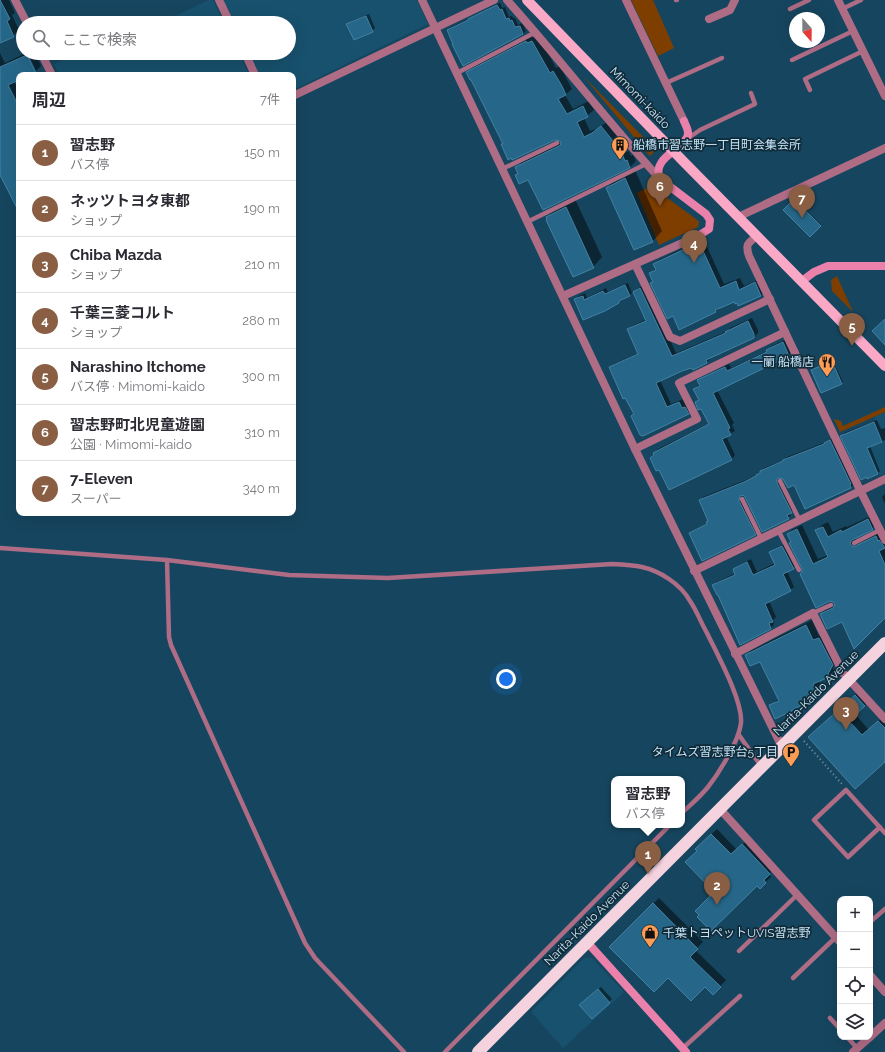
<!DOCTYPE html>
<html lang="ja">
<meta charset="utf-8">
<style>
:root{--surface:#fff;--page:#f2f2f3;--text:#2b2b33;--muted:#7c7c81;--line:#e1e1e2;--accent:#8a5e42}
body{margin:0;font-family:Raleway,"Noto Sans JP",sans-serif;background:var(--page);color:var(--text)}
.controls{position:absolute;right:12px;bottom:12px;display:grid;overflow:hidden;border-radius:8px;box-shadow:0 4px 16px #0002}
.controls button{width:36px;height:36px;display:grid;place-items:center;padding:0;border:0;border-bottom:1px solid var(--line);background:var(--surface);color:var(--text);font:20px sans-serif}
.compass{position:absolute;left:789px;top:12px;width:36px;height:36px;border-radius:50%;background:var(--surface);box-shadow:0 4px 16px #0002;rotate:159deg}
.you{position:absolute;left:506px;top:679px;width:14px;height:14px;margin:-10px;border:3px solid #fff;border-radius:50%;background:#1a73e8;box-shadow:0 0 0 6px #1a73e833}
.badge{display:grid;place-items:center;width:26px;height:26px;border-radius:50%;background:var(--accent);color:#fff;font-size:13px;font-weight:700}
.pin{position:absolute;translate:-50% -33px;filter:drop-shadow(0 1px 2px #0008)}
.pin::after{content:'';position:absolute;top:21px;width:14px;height:12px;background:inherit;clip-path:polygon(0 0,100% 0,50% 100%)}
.popup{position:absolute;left:611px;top:776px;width:74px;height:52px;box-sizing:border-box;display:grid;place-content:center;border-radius:8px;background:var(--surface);filter:drop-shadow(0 1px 3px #0005);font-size:13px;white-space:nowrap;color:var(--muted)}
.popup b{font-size:15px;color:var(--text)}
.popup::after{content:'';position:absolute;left:50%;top:100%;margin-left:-8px;border:8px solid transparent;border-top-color:var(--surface)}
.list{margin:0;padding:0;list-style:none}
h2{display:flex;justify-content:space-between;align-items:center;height:52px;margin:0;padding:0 16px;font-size:17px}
h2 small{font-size:13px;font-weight:400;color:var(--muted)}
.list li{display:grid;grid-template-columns:26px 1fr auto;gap:12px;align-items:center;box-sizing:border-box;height:56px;padding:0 16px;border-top:1px solid var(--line)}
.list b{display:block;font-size:15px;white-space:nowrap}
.list p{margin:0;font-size:13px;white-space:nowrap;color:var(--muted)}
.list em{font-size:13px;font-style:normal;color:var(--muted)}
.icon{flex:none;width:22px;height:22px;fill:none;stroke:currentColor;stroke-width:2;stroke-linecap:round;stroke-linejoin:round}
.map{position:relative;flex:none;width:885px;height:1052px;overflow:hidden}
.search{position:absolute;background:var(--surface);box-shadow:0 4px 16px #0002;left:16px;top:16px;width:280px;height:44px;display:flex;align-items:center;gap:10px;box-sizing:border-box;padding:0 14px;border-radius:22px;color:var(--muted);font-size:15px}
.panel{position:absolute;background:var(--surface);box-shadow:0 4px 16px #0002;left:16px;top:72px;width:280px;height:444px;border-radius:8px}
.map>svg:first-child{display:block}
.built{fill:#18516d}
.green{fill:#7e3e00}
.shadow{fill:#0007}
.building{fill:#266789;stroke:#4381a3}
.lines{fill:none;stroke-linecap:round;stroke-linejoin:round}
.path{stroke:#7097ad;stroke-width:2;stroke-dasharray:1 3;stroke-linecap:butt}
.lane{stroke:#ae6c85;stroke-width:4.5}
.street{stroke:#ae6c85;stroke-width:8}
.secondary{stroke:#e981ab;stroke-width:8}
.primary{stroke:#f9a8c6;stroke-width:10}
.highway{stroke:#f4d2de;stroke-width:12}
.labels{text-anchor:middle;stroke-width:3.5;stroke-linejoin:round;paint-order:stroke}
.street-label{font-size:12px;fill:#c4e3f6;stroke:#112b39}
.poi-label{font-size:12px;fill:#c4e3f6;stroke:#112b39;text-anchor:start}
</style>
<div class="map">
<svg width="885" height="1052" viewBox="0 0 885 1052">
<rect width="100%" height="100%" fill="#16465f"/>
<!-- built -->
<g class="built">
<polygon points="209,0 213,0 224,23 160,23"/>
<polygon points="223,0 417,0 428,24 293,90 293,75 259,75 249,53 289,53 289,23 234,23"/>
<polygon points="78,53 239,53 249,75 59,75 54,64"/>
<polygon points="885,412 885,473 880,476 862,437 879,430 874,417"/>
<polygon points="584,958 592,958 624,992 563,1048 531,1012"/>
</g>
<!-- green -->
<g class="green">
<polygon points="631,0 653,0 674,48 658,56"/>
<polygon points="584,77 656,150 650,156 649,155"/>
<polygon points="651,186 696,219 699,222 698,227 659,245 637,193"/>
<polygon points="837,276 853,312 832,291 831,280"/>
<polygon points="885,407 885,412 840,432 834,419 841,421 843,426"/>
</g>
<!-- shadow -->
<g class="shadow">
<polygon points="0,0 9,0 15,13 12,15 19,30 13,36 0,42"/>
<polygon points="500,3 502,8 505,7 509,17 512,16 513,18 515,18 518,25 522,23 526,31 523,34 454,44 448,30 451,27"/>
<polygon points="369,14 375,28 372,31 347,25 350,22"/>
<polygon points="538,35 556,68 560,66 572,89 565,95 573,109 589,101 594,110 584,118 590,131 599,128 608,121 618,135 626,152 629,151 631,156 633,155 636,161 630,167 543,209 529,179 516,175 518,173 516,167 522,162 561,143 561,140 555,139 504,144 467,73 473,67 532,36 533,38"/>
<polygon points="0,53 5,63 26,53 34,71 36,71 28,53 35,53 41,66 35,72 28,75 19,75 19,79 14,81 19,91 19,210 0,172"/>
<polygon points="53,53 64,53 55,57"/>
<polygon points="635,170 662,231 653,241 634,249 607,188 616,179"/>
<polygon points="575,199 602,257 593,267 547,217 556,208"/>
<polygon points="795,199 821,225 810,236 784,210"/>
<polygon points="703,238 724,284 740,278 744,286 759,279 765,291 761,296 735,301 720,307 716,311 673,315 650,273 656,268 654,264 659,260"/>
<polygon points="628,283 632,293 629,296 619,302 584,318 576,299 579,296 585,293 587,298 606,288 608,292"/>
<polygon points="645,285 676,353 728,331 730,328 752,318 758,330 758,333 754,337 710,357 710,359 706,363 692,366 660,380 671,404 683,399 692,409 688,413 632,416 634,413 610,368 614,364 638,353 628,330 632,326 647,319 634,292 638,288"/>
<polygon points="787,339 792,352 788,356 717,390 734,423 732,425 735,431 726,436 735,455 732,459 669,489 659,468 651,458 658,449 710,423 701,407 696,402 699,399 694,389 700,384 699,380 703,377 729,364 731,368 768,351 772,346"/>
<polygon points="833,361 843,382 822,392 814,370"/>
<polygon points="877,420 881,429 885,428 885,440 870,446 880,471 878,473 842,436 844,433"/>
<polygon points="833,438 854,484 851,487 806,508 794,484 779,477 779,479 794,509 790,513 791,515 788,518 742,494 741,497 758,531 755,534 691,533 694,530 708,523 709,520 700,501 703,497 748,479 757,475 764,468 784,460 787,457 826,442"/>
<polygon points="885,494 885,504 882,497"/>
<polygon points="873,515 877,523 872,529 855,537 856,540 881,532 885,537 885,617 842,620 821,614 826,609 836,605 803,571 788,534 793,529 802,525 818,559 828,555 817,531 822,525 828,522 833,532 846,526 847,527"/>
<polygon points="786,543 797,564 793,568 787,571 794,587 790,590 769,601 776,617 773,620 774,624 771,628 741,644 718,594 713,585 717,582 736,573 734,570 738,566 751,559 757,572 775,563 770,552 774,549"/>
<polygon points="812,620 819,636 825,633 838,659 833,668 834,671 828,676 819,681 821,686 816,692 817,694 811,700 792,710 770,706 779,699 760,660 746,655 752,650"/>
<polygon points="861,689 871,700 855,714 869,730 885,715 885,761 815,731"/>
<polygon points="717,829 737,850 748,839 775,868 769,874 771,877 760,887 757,885 715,892 696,849"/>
<polygon points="659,898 703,942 695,950 726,980 713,994 705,986 610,947"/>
<polygon points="601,987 612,999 592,1018 583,1002"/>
</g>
<!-- building -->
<g class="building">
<polygon points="0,0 10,19 7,21 14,37 0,43"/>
<polygon points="497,5 500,10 502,9 506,19 509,18 510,21 512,20 515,27 520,26 523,34 463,66 452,44 453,44 447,30 468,20 468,19"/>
<polygon points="366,16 373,32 354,40 346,24"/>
<polygon points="526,41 527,43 532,41 550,73 553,71 562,86 566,95 558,99 567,114 583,106 588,117 577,122 584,137 592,133 601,126 613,141 620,157 623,156 625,161 627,160 630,168 543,210 528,180 519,184 515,175 518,174 515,167 559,146 561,144 560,141 555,140 512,160 511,158 508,160 501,144 503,144 471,80 470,80 466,72"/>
<polygon points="27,55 36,73 31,75 19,75 19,80 8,85 19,107 19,212 0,175 0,67"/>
<polygon points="625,178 653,242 634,250 606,188"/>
<polygon points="794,199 821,226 810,237 783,210"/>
<polygon points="566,207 594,268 573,277 546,220 547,220 546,217"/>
<polygon points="699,242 720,288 736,281 739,290 755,282 761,296 738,306 737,303 735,304 734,302 725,306 715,310 716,312 679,330 673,316 667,319 650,283 653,282 649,273 656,270 653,264"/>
<polygon points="625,285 630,296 619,301 619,303 605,311 583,320 574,299 583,296 584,300 603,291 605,294"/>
<polygon points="640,288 672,356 726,333 725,332 748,321 754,334 754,338 706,360 707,363 693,370 691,368 682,371 656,383 667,407 679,402 682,408 685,407 689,414 643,436 640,435 631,416 634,414 625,398 623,399 609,367 638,354 627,329 646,321 633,292"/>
<polygon points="885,319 885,345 872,331"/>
<polygon points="783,342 789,356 713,393 730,428 728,429 731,435 722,439 732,460 669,490 659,470 656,471 650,458 654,455 653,453 709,424 701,409 698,410 695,402 699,400 693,389 700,386 697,380 725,367 727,371 767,352 766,350"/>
<polygon points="832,361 842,384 821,393 811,370"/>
<polygon points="874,422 882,442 867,448 878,474 867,479 867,477 861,480 840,436"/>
<polygon points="830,440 851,484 850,485 851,488 805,509 794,485 788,488 783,479 779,478 777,479 777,483 792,513 787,515 789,519 762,532 745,497 743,495 740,496 739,501 756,535 702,561 689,533 707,524 706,522 708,521 699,500 744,482 756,476 756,475 760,473 760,471 783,461 783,460 824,444 824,443"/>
<polygon points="868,519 873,530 852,540 850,543 852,546 855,546 876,536 878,541 879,540 883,545 885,548 879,551 885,565 885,618 854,649 842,622 827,629 820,614 833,608 835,604 833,602 830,601 816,608 800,574 802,572 802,569 789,543 791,542 787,534 797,529 813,564 828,557 815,530 823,527 828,537 841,530 842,532"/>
<polygon points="782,546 794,569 783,574 791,591 765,604 773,622 769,623 771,629 740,645 718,595 717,595 712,585 735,575 733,569 747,562 753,575 775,565 769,552"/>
<polygon points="806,625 813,640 819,638 833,665 828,674 829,677 813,684 816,692 809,694 812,700 792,710 792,711 775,719 769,705 779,701 760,662 750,666 745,655"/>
<polygon points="855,695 865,706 849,721 862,735 878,721 885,728 885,762 855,789 808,737"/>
<polygon points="711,834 731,854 742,844 770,874 764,880 766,883 760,889 757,886 711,931 697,917 699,915 695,911 714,892 685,862 697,851 695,849"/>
<polygon points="653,903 698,949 690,957 721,987 713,995 705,987 691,1001 668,978 654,992 609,947"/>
<polygon points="598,989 610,1003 592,1019 579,1005"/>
</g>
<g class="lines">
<!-- path -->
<polyline class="path" points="804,741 842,784"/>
<!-- lane -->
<g class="lane">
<polyline points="676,0 677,0"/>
<polyline points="790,9 809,0"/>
<polyline points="842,9 861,0"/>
<polyline points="792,60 853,31"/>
<polyline points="457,73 536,32"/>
<polyline points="666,83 722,58"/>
<polyline points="810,90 805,79 863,51"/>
<polyline points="687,139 700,130 755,104 751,93"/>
<polyline points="502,169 557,143"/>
<polyline points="527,222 646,164"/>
<polyline points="780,481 799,519"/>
<polyline points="742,499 761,538"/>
<polyline points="778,530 799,570"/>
<polyline points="854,543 880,530"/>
<path d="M0,548L167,560L289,575L388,578L612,564C635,565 650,566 669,579C678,585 685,592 690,601C697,611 701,623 707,633C717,654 743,701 741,723C739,741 719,773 708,787C700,797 690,805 682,813"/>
<polyline points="167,560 169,637 171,645 305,943 315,958 404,1052"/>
<polyline points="813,613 831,605"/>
<polyline points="739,735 761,766"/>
<polyline points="880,827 848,857 814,820 846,790 885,833"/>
<polyline points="870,922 885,909"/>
<polyline points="739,951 797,895"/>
<polyline points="793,978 836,937"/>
<polyline points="830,1018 840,1029"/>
<polyline points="847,1037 857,1048"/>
<polyline points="683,1048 740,996"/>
<polyline points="445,1052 670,825"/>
</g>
<!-- street -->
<g class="street">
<polyline points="15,0 27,23"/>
<polyline points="219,0 230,23"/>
<polyline points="422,0 635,449 782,747"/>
<path d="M507,0C559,58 607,121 660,179"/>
<polyline points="626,0 684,121"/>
<polyline points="838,0 885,96"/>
<polyline points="709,19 730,10 735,0"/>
<polyline points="41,53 52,75"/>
<polyline points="245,53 255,75"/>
<polyline points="293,96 494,0"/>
<polyline points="738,217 885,148"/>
<path d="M757,236C748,243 745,244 749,256L860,490L885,540"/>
<polyline points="635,264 670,337 680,341 770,299"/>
<polyline points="563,296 698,236"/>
<polyline points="635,449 697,419 679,383 785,332"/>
<polyline points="694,571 885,479"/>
<polyline points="735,654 813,613 843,673 885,719"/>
<polyline points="720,809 840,942"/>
<polyline points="870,975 885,992"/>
<polyline points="870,1037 885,1023"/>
<polyline points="853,1052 870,1037"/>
</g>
<!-- secondary -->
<g class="secondary">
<path d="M684,121C685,124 688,129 688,133C689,148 650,156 660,179L706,214L710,220L709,229L698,236"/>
<polyline points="802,281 814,272 828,266 885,266"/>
<polyline points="587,942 686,1052"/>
</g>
<!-- primary -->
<polyline class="primary" points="527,0 683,161 885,366"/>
<!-- highway -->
<polyline class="highway" points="478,1052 885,643"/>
</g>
<!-- icons -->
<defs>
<g id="building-pin" transform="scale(0.9)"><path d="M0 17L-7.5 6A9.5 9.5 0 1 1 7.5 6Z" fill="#fd9c55" stroke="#112b39"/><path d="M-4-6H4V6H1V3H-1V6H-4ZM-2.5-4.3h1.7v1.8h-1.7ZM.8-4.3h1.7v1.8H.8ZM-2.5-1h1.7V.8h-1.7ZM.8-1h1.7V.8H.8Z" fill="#111"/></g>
<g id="restaurant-pin" transform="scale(0.9)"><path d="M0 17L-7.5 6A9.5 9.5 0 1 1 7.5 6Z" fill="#fd9c55" stroke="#112b39"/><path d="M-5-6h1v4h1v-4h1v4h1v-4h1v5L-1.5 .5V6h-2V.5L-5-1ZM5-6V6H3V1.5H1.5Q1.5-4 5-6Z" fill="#111"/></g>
<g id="parking-pin" transform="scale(0.9)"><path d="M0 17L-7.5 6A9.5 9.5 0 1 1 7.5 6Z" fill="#fd9c55" stroke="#112b39"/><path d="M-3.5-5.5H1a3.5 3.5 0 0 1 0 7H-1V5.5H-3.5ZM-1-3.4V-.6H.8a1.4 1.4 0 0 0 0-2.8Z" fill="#111"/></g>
<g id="shop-pin" transform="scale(0.9)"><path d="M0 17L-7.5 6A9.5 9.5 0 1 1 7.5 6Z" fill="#fd9c55" stroke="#112b39"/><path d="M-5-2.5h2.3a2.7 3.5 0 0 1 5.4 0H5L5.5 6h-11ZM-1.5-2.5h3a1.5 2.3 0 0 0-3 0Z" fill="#111"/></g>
</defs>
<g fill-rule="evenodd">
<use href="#building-pin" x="620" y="145"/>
<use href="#restaurant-pin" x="827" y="362"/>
<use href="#parking-pin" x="791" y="752"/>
<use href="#shop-pin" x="650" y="933"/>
</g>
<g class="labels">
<!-- street labels -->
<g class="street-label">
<text transform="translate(640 98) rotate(46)" y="4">Mimomi-kaido</text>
<text transform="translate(816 693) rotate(-45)" y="4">Narita-Kaido Avenue</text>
<text transform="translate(587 923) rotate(-45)" y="4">Narita-Kaido Avenue</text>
</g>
<!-- poi labels -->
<g class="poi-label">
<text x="633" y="149">船橋市習志野一丁目町会集会所</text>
<text x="814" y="366" text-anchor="end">一蘭 船橋店</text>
<text x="778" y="756" text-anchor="end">タイムズ習志野台5丁目</text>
<text x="663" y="937">千葉トヨペットUVIS習志野</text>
</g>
</g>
</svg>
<div class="controls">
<button>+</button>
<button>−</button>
<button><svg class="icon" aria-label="locate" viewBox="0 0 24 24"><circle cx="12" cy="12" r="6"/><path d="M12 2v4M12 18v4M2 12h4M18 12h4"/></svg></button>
<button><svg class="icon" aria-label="layers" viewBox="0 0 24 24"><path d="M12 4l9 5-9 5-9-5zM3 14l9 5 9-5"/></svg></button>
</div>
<svg class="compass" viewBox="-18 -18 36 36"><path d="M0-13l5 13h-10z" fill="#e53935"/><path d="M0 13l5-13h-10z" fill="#7c7c81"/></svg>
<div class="you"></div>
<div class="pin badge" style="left:648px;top:874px">1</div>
<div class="popup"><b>習志野</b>バス停</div>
<div class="pin badge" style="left:717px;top:905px">2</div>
<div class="pin badge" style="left:846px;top:730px">3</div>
<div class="pin badge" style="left:694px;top:263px">4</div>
<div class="pin badge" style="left:852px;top:346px">5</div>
<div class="pin badge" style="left:660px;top:206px">6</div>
<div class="pin badge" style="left:802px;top:218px">7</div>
<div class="search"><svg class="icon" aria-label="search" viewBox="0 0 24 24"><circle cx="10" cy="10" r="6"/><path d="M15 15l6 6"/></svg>ここで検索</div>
<section class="panel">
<h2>周辺<small>7件</small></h2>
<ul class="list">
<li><span class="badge">1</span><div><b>習志野</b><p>バス停</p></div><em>150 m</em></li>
<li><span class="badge">2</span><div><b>ネッツトヨタ東都</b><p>ショップ</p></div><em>190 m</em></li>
<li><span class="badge">3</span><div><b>Chiba Mazda</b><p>ショップ</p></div><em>210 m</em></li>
<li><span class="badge">4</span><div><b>千葉三菱コルト</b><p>ショップ</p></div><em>280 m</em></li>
<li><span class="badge">5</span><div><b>Narashino Itchome</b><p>バス停 · Mimomi-kaido</p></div><em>300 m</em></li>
<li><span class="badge">6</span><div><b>習志野町北児童遊園</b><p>公園 · Mimomi-kaido</p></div><em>310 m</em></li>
<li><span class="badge">7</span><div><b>7-Eleven</b><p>スーパー</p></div><em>340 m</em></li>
</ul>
</section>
</div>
